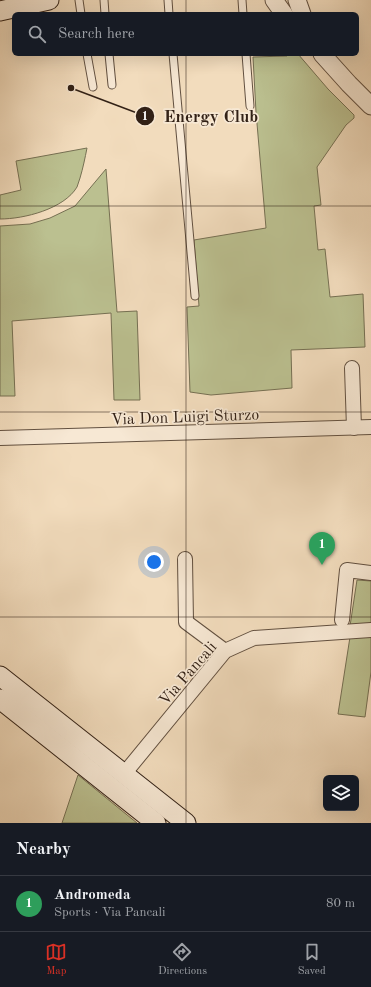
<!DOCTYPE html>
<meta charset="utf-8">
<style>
:root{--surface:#171b24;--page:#242831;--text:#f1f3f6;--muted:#9ea1a6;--line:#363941;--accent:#d93025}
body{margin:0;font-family:"Old Standard TT",serif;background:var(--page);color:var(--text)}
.controls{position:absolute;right:12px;bottom:12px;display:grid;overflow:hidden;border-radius:6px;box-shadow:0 4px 16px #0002}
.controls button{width:36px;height:36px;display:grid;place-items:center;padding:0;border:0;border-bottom:1px solid var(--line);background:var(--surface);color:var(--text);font:20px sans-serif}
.you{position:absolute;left:154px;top:562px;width:14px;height:14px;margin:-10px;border:3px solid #fff;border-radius:50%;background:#1a73e8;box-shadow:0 0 0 6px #1a73e833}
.badge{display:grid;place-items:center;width:26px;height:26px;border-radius:50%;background:var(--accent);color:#fff;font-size:13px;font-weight:700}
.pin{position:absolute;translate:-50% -33px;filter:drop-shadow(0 1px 2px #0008)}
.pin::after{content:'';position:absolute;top:21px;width:14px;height:12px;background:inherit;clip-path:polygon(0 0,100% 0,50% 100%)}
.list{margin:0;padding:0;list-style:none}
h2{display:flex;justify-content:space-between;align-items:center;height:52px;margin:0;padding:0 16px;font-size:17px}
h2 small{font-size:13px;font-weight:400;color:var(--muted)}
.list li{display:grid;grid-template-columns:26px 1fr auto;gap:12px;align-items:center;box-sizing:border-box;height:56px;padding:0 16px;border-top:1px solid var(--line)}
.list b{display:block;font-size:15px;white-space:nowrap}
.list p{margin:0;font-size:13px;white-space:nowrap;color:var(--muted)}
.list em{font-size:13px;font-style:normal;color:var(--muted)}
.icon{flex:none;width:22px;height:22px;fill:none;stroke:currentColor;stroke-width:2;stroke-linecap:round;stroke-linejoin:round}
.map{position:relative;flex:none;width:371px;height:823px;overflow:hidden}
.search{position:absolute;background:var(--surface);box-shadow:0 4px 16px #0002;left:12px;right:12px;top:12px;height:44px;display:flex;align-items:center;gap:10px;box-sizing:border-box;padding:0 14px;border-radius:6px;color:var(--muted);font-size:15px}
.sheet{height:108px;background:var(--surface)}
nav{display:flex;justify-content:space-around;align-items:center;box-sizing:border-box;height:56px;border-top:1px solid var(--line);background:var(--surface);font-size:11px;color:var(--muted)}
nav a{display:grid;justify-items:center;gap:2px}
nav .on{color:var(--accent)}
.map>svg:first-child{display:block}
.green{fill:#bbc090;stroke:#767053}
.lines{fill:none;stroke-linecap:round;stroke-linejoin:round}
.service-casing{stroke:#625040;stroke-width:9}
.minor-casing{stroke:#625040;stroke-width:16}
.tertiary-casing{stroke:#625040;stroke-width:19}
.secondary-casing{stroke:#322116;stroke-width:21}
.service{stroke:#f7e8d4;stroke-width:7}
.minor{stroke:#f7e8d4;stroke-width:14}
.tertiary{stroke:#f7e8d4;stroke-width:17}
.secondary{stroke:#f7e8d4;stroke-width:19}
.grid{fill:none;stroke:#322116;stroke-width:1;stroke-opacity:0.55}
.labels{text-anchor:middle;stroke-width:3.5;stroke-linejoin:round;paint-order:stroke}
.street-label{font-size:16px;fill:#322116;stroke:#f7e8d4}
.leader{fill:none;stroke:#322116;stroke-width:1.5}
.callout-dot{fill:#322116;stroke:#f7e8d4;stroke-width:1.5}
.mark-label{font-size:12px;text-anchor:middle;font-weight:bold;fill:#fff}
.callout-label{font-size:17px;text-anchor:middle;font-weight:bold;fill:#322116;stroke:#f7e8d4;stroke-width:3.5;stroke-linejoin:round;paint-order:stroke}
</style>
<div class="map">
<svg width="371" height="823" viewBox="0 0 371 823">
<rect width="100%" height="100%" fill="#f2dcbd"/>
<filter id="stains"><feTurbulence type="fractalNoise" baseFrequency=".005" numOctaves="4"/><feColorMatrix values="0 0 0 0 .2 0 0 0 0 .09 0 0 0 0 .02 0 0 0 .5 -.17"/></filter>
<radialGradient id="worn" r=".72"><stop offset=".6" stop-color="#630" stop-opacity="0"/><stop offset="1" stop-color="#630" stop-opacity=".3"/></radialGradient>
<!-- green -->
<g class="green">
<polygon points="289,54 298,54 328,89 354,115 354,118 346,125 317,167 321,205 314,206 318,250 325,249 330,297 363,294 365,347 291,350 292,388 211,395 190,392 187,307 199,306 194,240 266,228 256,112 253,57 287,56"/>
<path d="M87,148C85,158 83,168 80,178C79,181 78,184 77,187C64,209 24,219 0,219V195L21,190L16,161Z"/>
<polygon points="106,169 117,312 137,311 140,400 114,400 111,313 12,321 15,396 0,396 0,226 30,224 50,218 75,206"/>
<polygon points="357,580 371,581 371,625 350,626"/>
<polygon points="371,635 371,672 365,717 338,714 350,637"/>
<polygon points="78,775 137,823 62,823"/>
</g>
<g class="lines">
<!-- service casing -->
<g class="service-casing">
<g id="service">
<polyline points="79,0 81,14"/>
<polyline points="104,0 105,14"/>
<polyline points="168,0 169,14"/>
<polyline points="242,0 243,14"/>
<polyline points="87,54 93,87"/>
<polyline points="109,54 112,85"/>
<polyline points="173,54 195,296"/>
<polyline points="246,54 250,106"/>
</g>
</g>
<!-- minor casing -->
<g class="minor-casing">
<g id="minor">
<polyline points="352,368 354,428"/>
<polyline points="0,438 371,427"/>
<polyline points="185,559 186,622 225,651"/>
<polyline points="342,620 347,570 371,573"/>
<polyline points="124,774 225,651 254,638 371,630"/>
</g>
</g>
<!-- tertiary casing -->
<g class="tertiary-casing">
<g id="tertiary">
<polyline points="274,0 284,14"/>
<polyline points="297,0 302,14"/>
<polyline points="322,54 349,84 371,106"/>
</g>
</g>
<!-- secondary casing -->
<g class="secondary-casing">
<g id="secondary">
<polyline points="0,11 49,0"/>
<polyline points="0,676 186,823"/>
<polyline points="0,699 156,823"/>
</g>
</g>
<!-- service -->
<use href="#service" class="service"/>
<!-- minor -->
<use href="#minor" class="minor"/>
<!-- tertiary -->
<use href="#tertiary" class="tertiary"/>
<!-- secondary -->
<use href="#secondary" class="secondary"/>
</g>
<!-- grid -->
<path class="grid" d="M186,0V14M186,54V823M0,206H371M0,412H371M0,617H371"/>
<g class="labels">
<!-- street labels -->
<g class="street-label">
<text transform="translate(185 416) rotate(-2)" y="6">Via Don Luigi Sturzo</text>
<text transform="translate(187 673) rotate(-49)" y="6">Via Pancali</text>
</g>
</g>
<!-- callouts -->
<path class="leader" d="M71 88L145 116"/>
<g class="callout-dot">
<circle cx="71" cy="88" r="4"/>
<circle cx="145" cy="116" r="10"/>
</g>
<g class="mark-label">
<text x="145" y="120">1</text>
</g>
<g class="callout-label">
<text x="211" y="122">Energy Club</text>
</g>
<rect width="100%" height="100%" filter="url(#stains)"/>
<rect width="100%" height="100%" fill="url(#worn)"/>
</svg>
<div class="controls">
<button><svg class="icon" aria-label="layers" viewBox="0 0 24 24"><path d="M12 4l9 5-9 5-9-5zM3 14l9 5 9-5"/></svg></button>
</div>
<div class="you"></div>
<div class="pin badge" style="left:322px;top:565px;background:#2e9e5b">1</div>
<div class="search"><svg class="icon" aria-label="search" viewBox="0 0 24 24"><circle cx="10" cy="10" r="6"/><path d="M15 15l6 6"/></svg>Search here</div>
</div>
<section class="sheet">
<h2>Nearby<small></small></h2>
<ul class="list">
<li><span class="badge" style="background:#2e9e5b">1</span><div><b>Andromeda</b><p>Sports · Via Pancali</p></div><em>80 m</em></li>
</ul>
</section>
<nav>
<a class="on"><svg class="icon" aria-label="map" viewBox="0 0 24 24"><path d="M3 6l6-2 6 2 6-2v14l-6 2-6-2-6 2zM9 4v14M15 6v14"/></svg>Map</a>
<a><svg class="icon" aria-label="directions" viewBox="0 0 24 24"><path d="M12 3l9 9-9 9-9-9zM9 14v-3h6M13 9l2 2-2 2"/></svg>Directions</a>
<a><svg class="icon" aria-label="saved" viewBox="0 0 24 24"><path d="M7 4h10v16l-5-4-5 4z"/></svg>Saved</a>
</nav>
